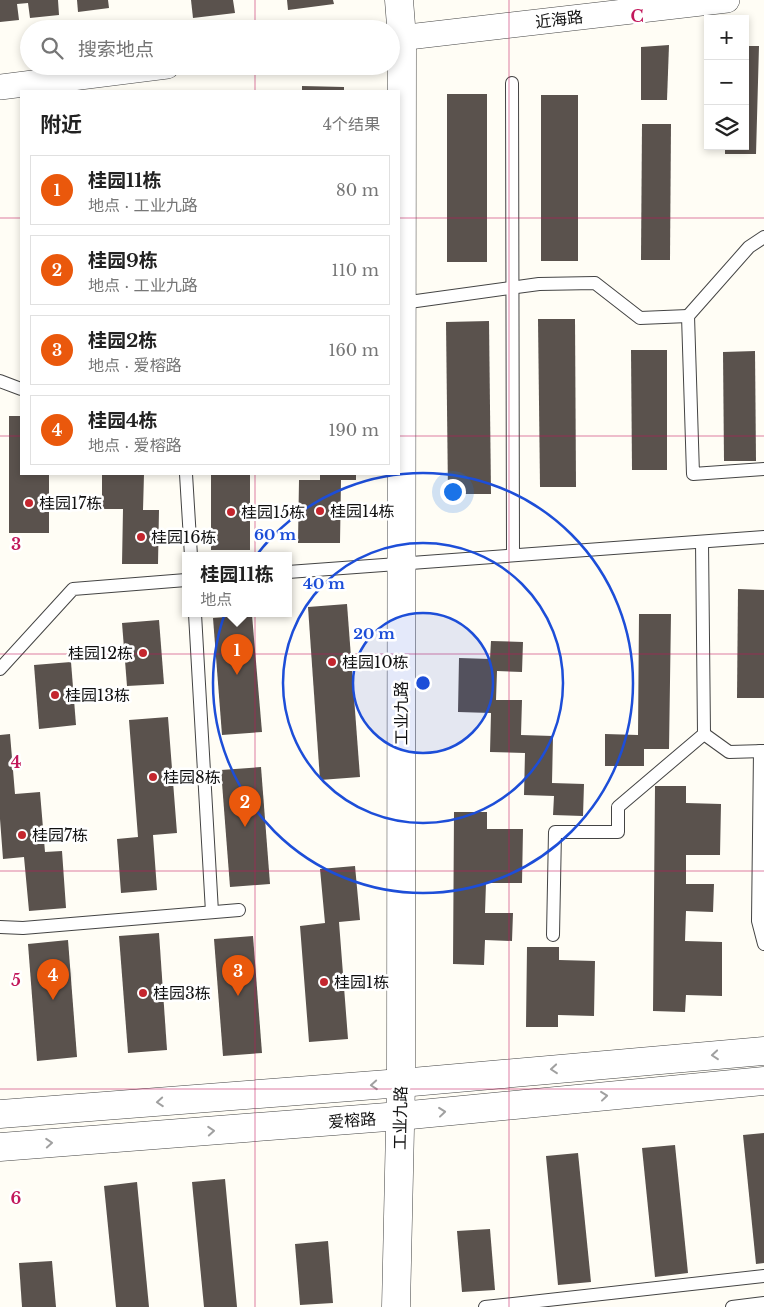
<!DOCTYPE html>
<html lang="zh">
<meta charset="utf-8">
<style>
:root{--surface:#fff;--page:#f6f6f6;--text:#222;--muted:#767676;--line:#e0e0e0;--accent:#ea580c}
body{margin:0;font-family:"Libre Baskerville","Noto Sans SC",serif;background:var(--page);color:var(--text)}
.controls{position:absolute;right:15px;top:15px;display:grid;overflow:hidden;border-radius:0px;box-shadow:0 2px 8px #0003}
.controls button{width:45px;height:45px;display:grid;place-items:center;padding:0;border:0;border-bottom:1px solid var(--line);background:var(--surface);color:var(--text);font:25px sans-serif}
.you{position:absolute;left:452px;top:491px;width:18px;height:18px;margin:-12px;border:4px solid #fff;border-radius:50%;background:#1a73e8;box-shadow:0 0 0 8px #1a73e833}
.badge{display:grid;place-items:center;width:32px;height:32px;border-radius:50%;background:var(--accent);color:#fff;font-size:16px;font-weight:700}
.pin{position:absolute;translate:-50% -41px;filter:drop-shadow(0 1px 2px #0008)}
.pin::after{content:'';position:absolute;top:26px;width:18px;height:15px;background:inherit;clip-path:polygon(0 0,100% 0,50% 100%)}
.popup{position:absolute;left:182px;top:552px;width:110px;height:65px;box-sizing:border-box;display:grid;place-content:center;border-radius:0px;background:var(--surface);filter:drop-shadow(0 1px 4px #0005);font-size:16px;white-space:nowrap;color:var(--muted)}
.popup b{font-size:19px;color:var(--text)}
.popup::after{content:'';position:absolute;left:50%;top:100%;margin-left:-10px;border:10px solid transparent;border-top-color:var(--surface)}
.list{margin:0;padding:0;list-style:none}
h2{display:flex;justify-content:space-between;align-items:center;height:65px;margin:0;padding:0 20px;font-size:21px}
h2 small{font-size:16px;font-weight:400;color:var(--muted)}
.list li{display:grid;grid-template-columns:32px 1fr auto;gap:15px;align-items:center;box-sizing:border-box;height:70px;margin:0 10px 10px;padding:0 10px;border:1px solid var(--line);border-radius:0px}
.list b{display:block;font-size:19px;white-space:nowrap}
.list p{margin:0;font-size:16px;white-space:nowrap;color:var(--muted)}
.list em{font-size:16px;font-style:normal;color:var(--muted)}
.icon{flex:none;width:28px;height:28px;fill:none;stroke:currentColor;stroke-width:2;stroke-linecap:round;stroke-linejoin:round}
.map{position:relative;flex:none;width:764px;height:1307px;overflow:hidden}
.search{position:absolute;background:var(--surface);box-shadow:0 2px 8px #0003;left:20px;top:20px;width:380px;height:55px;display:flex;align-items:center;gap:12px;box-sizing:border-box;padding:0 18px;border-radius:28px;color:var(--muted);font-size:19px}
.panel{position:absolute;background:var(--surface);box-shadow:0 2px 8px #0003;left:20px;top:90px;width:380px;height:385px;border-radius:0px}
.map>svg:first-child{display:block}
.building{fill:#5a524d}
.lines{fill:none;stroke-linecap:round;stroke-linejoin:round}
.service-casing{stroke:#444;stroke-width:14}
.minor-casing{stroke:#444;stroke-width:26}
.tertiary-casing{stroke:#444;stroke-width:29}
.service{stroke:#fff;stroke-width:12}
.minor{stroke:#fff;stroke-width:25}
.tertiary{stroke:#fff;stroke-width:28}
.oneway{stroke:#a0a0a0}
.grid{fill:none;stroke:#c2185b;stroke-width:1;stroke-opacity:0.55}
.ring{fill:none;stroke:#1d4ed8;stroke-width:2.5}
.poi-dot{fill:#c4262e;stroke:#fff;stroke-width:2}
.labels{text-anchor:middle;stroke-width:5;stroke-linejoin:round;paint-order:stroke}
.street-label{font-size:16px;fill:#111;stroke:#fff}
.poi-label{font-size:16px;fill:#111;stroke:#fff;text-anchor:start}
.grid-label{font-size:16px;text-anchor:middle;font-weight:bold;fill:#c2185b;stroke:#fff;stroke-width:5;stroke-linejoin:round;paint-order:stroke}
.centre{fill:#1d4ed8;stroke:#fff;stroke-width:2.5}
.ring-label{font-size:15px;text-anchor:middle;font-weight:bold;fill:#1d4ed8;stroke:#fff;stroke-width:5;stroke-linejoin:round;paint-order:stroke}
</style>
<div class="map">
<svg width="764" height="1307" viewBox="0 0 764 1307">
<rect width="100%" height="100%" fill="#fffdf5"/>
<!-- building -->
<g class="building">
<polygon points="0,0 58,0 59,15 30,18 28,3 17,4 19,20 0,22"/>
<polygon points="77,0 108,0 109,8 78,12"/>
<polygon points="191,0 233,0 235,13 193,18"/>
<polygon points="287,0 333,0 334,4 288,10"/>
<polygon points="669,45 667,100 641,100 641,47"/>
<polygon points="745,46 759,46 756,154 725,154 725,146 745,146"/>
<polygon points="302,86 344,87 344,91 302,91"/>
<rect x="447" y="94" width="40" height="168"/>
<rect x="541" y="95" width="37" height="166"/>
<polygon points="642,124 671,124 670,260 641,260"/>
<polygon points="538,319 575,319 576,487 540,487"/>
<polygon points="489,321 491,494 448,494 446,322"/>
<polygon points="631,350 667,350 667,470 632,470"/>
<polygon points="755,351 756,461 724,461 723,352"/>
<polygon points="9,416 21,416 21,474 49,474 49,533 9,533"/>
<polygon points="102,474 144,474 143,510 159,510 158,564 122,564 123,509 102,509"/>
<rect x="211" y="474" width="39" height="76"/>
<polygon points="320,474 356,474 356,480 341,480 340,543 298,543 299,480 320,480"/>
<polygon points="738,589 764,590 764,698 737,698"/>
<polygon points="347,604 360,777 320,780 308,607"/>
<polygon points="639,614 671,614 669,749 644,749 644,766 605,766 605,734 638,735"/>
<polygon points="252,615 262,732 222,735 213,618"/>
<polygon points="159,620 164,684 127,686 122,623"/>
<polygon points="491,641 523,642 522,672 497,671 496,700 522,700 521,735 553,736 552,783 584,784 583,816 553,815 554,796 524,795 525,753 490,752 491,713 458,712 459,658 490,659"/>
<polygon points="71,662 76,725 39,729 34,665"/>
<polygon points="168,717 177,833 153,835 157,890 121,893 117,839 138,837 129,720"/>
<polygon points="10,734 15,794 40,792 45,852 62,851 66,908 29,911 24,857 3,859 0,819 0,735"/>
<polygon points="261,767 270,884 230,887 221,770"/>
<polygon points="655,786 686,786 686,803 721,804 720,855 686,855 686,884 714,884 713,912 686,911 685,941 722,942 722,996 686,995 685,1012 653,1011"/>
<polygon points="454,812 487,812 487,829 523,829 522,883 486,883 485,913 513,913 512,941 485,940 484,965 453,964"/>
<polygon points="355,866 360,920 339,922 348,1039 309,1042 300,926 325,923 320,869"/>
<polygon points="159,933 167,1050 128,1053 119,936"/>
<polygon points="253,936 262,1053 223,1056 214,939"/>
<polygon points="68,940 77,1057 37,1061 28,944"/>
<polygon points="527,947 559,947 559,960 595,961 594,1016 558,1015 558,1027 526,1027"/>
<polygon points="764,1133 764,1263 756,1264 743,1135"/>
<polygon points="675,1145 688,1273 655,1277 642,1148"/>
<polygon points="578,1153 591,1282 558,1285 546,1156"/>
<polygon points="225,1179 237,1307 204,1307 192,1182"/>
<polygon points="137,1182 149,1307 116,1307 104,1186"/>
<polygon points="490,1229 495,1290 462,1292 457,1231"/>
<polygon points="328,1241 333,1303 300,1305 295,1244"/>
<polygon points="52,1261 56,1307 22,1307 19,1263"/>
</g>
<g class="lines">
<!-- service casing -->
<g class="service-casing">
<g id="service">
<polyline points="512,83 513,555"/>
<polyline points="764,237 749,247 688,316 693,474 764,469"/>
<polyline points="402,303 539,284 595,283 640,318 688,316"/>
<polyline points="0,381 21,389"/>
<polyline points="186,474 191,556"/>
<polyline points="288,572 764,537"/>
<polyline points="195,614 212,912"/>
<polyline points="0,669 73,589 186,580"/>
<polyline points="704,734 729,752 764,751"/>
<polyline points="760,751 758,921 764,944"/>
<polyline points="0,927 23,928 239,910"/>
<polyline points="553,935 555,832 618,832 618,807 704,734 702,542"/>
<polyline points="485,1307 764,1276"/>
<polyline points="732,1307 764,1303"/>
</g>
</g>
<!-- minor casing -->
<g class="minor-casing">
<g id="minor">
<polyline points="391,39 727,0"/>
<polyline points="0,87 167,66"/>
</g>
</g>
<!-- tertiary casing -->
<g class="tertiary-casing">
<g id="tertiary">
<polyline points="0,1114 401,1083 764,1051"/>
<polyline points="0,1147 400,1116 764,1081"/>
<polyline points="396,1307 401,1083 402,38 399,0"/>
</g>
</g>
<!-- service -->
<use href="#service" class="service"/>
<!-- minor -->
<use href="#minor" class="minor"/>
<!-- tertiary -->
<use href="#tertiary" class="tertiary"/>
</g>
<!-- one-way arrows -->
<defs><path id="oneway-chevron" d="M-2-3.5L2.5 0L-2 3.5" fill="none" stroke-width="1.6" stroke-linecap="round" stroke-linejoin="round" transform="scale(1.25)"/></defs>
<g class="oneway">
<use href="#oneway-chevron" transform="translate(715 1055) rotate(175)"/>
<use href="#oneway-chevron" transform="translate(554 1069) rotate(175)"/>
<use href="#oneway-chevron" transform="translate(374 1085) rotate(176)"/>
<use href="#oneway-chevron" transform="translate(604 1096) rotate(-6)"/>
<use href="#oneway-chevron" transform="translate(160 1102) rotate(176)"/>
<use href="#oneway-chevron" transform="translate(442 1112) rotate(-6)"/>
<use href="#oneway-chevron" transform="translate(211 1131) rotate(-4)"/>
<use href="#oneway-chevron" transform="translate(49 1143) rotate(-4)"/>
</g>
<!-- grid -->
<path class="grid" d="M255,0V29M509,0V1307M255,66V91M0,218H21M399,218H764M0,436H21M399,436H764M255,474V1307M0,654H764M0,871H764M0,1089H764"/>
<!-- distance rings -->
<circle cx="423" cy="683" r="70" fill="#1d4ed8" fill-opacity=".12"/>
<g class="ring">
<circle cx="423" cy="683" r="70"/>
<circle cx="423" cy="683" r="140"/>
<circle cx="423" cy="683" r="210"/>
</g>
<!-- markers -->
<g class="poi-dot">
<circle cx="29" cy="503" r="5"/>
<circle cx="320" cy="511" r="5"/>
<circle cx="231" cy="512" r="5"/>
<circle cx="141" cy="537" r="5"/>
<circle cx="143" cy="653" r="5"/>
<circle cx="332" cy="662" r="5"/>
<circle cx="55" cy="695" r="5"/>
<circle cx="153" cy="777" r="5"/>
<circle cx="22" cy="835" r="5"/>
<circle cx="324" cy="982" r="5"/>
<circle cx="143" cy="993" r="5"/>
</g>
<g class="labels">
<!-- street labels -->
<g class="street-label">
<text transform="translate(559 19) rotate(-7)" y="6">近海路</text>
<text transform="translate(401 713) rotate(-90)" y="6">工业九路</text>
<text transform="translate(400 1118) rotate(-89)" y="6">工业九路</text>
<text transform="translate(352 1120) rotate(-4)" y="6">爱榕路</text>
</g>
<!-- poi labels -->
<g class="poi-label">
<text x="39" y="509">桂园17栋</text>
<text x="330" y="517">桂园14栋</text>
<text x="241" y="518">桂园15栋</text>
<text x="151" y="543">桂园16栋</text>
<text x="133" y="659" text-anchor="end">桂园12栋</text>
<text x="342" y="668">桂园10栋</text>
<text x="65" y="701">桂园13栋</text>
<text x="163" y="783">桂园8栋</text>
<text x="32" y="841">桂园7栋</text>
<text x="334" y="988">桂园1栋</text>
<text x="153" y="999">桂园3栋</text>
</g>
</g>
<g class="grid-label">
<text x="637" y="22">C</text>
<text x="16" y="550">3</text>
<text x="16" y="768">4</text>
<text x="16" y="986">5</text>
<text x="16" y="1204">6</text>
</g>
<circle cx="423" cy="683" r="8" class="centre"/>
<g class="ring-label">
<text x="275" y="540">60 m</text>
<text x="324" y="589">40 m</text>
<text x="374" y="639">20 m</text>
</g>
</svg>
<div class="controls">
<button>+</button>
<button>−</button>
<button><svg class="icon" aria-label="layers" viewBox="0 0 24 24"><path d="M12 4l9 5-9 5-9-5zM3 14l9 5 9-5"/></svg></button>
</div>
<div class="you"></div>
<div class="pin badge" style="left:237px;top:675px">1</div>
<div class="popup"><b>桂园11栋</b>地点</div>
<div class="pin badge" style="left:245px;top:827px">2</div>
<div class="pin badge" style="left:238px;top:996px">3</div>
<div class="pin badge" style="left:53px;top:1000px">4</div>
<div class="search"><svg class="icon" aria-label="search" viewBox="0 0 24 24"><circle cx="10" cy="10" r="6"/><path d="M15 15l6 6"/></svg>搜索地点</div>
<section class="panel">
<h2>附近<small>4个结果</small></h2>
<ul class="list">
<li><span class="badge">1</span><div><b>桂园11栋</b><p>地点 · 工业九路</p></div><em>80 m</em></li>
<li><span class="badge">2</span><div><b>桂园9栋</b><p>地点 · 工业九路</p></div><em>110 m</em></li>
<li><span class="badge">3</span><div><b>桂园2栋</b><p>地点 · 爱榕路</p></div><em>160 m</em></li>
<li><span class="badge">4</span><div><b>桂园4栋</b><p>地点 · 爱榕路</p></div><em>190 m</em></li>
</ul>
</section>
</div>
